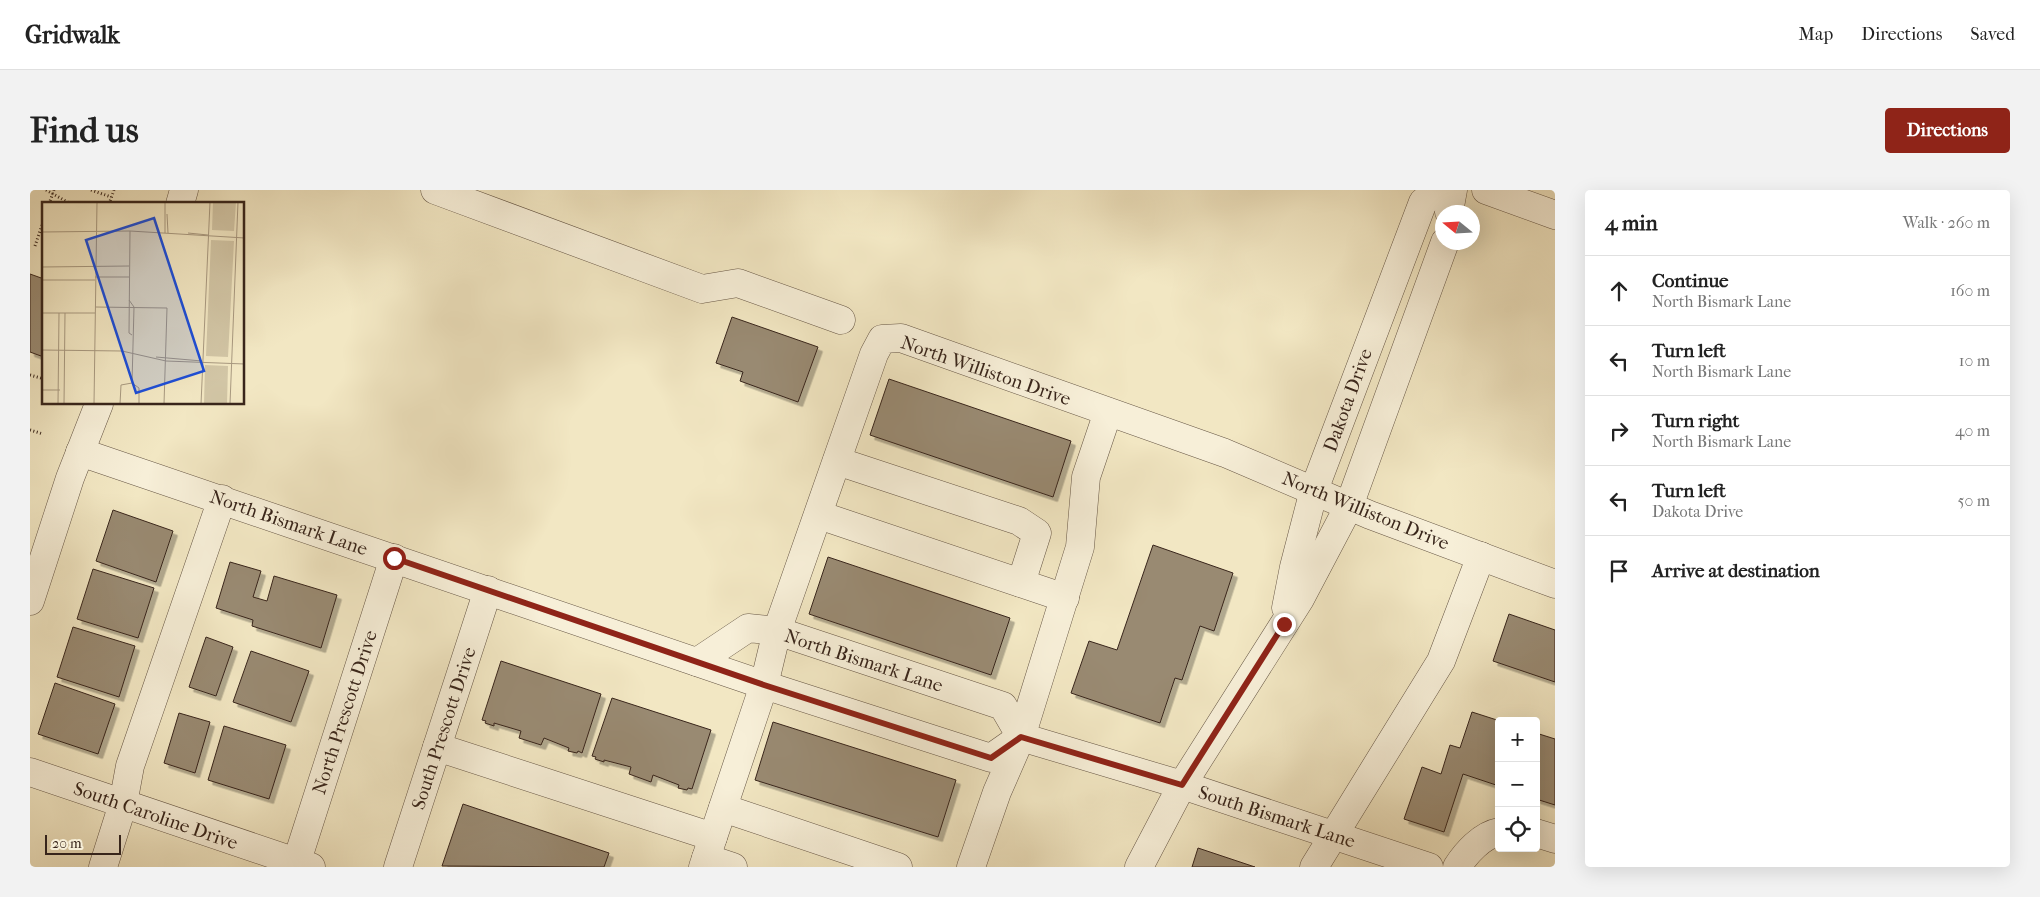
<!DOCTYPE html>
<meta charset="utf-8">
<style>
:root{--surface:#fff;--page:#f2f2f2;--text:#222;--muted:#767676;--line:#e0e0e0;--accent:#8f2418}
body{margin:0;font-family:"IM FELL French Canon",serif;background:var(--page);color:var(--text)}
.controls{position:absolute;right:15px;bottom:15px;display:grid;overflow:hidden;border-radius:5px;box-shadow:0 5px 20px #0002}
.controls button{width:45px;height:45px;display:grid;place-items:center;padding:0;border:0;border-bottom:1px solid var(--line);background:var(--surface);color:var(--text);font:25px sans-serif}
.compass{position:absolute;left:1405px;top:15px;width:45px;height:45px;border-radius:50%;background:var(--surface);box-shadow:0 5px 20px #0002;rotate:288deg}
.scale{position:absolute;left:15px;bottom:12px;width:76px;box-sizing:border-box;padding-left:5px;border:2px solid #38251b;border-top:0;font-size:14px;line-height:18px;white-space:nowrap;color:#38251b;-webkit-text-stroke:4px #f7efd8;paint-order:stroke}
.stop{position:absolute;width:15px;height:15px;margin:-11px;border:4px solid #8f2418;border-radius:50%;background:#fff}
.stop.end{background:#8f2418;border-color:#fff;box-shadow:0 1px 5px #0008}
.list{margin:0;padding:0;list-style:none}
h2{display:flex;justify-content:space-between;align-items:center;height:65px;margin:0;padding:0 20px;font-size:21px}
h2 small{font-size:16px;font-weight:400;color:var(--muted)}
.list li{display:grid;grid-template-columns:32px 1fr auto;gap:15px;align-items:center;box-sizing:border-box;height:70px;padding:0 20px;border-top:1px solid var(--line)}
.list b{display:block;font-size:19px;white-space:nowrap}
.list p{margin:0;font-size:16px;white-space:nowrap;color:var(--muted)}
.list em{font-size:16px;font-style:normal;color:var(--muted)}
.icon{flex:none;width:28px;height:28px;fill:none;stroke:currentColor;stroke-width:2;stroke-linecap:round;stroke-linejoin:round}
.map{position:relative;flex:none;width:1525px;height:677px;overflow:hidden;border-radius:5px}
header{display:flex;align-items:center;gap:30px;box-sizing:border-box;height:70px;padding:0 25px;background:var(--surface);border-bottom:1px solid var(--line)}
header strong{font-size:24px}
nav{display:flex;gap:28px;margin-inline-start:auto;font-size:18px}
.intro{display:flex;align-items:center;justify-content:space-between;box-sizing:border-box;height:120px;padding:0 30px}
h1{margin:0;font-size:35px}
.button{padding:12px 22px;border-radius:5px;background:var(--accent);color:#fff;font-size:18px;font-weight:700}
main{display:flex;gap:30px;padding:0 30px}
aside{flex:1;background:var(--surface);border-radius:5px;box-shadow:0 5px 20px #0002}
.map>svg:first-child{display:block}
.building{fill:#998a72;stroke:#38251b;filter:url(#shadow)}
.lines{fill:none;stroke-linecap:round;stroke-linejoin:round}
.minor-casing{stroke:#665645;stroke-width:29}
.path{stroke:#38251b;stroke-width:3;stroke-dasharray:1 2.5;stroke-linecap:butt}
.minor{stroke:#f7efd8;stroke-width:28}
.route{stroke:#8f2418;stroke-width:6}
.labels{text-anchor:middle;stroke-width:4.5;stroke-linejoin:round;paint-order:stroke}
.street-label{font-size:19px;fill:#38251b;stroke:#f7efd8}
.inset-road{fill:none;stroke:#a89980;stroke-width:1}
.view{fill:#1d4ed8;fill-opacity:0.15;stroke:#1d4ed8;stroke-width:2.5}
.inset-edge{fill:none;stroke:#38251b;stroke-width:2.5}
</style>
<header>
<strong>Gridwalk</strong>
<nav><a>Map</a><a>Directions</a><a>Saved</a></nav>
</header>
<div class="intro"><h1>Find us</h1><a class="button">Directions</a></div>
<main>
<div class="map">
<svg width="1525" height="677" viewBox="0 0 1525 677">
<defs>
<filter id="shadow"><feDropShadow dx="4.5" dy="4.5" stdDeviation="0" flood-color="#0004"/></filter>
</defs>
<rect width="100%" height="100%" fill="#f2e7c3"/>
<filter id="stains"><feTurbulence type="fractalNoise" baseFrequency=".004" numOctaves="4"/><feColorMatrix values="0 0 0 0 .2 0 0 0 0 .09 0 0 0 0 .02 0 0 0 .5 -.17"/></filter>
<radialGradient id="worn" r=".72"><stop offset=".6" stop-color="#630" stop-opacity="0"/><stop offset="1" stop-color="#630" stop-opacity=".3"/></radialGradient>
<!-- building -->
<g class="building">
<polygon points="0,84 14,89 14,159 11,166 0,162"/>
<polygon points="702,127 788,157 768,212 710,191 713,182 686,173"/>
<polygon points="859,189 1041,251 1023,307 840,245"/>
<polygon points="83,320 143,341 126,392 66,371"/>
<polygon points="1123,355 1203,383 1184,441 1170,436 1152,490 1145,488 1130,533 1041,503 1059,451 1087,460"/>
<polygon points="798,367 980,428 961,485 779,424"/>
<polygon points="200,372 231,381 223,407 237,411 244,386 307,405 291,458 222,436 223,430 186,418"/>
<polygon points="63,379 124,398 108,448 47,429"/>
<polygon points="1479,424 1525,440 1525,492 1463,471"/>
<polygon points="43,437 105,456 89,507 27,487"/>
<polygon points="176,447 203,457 186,506 159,497"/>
<polygon points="221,461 279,481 261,532 203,512"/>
<polygon points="471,471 571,504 552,563 548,561 547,563 538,561 539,558 514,548 511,555 489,548 491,541 464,533 464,536 455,533 456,531 452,530"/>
<polygon points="25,493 85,514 68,564 8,544"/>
<polygon points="582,508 681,540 662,599 658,598 657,600 648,598 649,595 623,585 621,592 599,584 601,577 574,570 574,572 565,569 566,567 562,566"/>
<polygon points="1442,522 1470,531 1469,596 1433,584 1414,642 1374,629 1392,577 1411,584 1420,555 1430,558"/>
<polygon points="149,523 180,532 165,583 134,573"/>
<polygon points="743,532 926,590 908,647 725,590"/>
<polygon points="194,536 256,555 239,609 178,590"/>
<polygon points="1506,543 1525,549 1525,615 1506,609"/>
<polygon points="433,614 579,663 574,677 412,676"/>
<polygon points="1168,658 1225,677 1162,677"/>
</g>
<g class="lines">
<!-- minor casing -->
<g class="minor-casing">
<g id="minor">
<polyline points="405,0 672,99 708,93 811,130"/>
<polyline points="1456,0 1525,25"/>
<polyline points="150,14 154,0"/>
<polyline points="1419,22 1423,0"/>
<polyline points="50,262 734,495 961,568 991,547"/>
<polyline points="807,271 989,331 1007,343 991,393"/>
<polyline points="789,325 1035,408"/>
<polyline points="0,411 40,288 69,214"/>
<polyline points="1256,418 1264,377 1284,300 1393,12 1410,0"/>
<polyline points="667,472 718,438 747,441 973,516 991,547 1152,595 1399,677"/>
<polyline points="407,557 683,647"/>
<polyline points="0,582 281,677"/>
<polyline points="693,618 868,677"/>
<polyline points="1506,643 1525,649"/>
<polyline points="676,668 703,677"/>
<polyline points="73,677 93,614 100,576 192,309"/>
<polyline points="265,677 364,368"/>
<polyline points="368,677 458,400"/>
<polyline points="673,677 734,495 747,441 844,164 852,149 871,148 1195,263 1340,325 1525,394"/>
<polyline points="941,677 967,602 991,547 1050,357 1056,287 1078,222"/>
<polyline points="1109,677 1152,595 1270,409 1319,316 1415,52"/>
<polyline points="1284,677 1411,471 1451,366"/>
<path d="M1427,677C1436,663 1452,645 1469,642"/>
</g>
</g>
<!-- path -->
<g class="path">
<polyline points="16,0 41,14"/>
<polyline points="61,0 81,7"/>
<polyline points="19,14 24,0"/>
<polyline points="79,14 84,0"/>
<polyline points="5,56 14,29"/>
<polyline points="0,185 14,189"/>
<polyline points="0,240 13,244"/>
</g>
<!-- minor -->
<use href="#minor" class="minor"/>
</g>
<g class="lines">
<!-- route -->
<polyline class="route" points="364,368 734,495 961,568 991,547 1152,595 1254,434"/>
</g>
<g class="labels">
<!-- street labels -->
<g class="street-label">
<text transform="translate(956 180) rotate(19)" y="7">North Williston Drive</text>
<text transform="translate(1317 210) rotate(-70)" y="7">Dakota Drive</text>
<text transform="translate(1336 320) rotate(22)" y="7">North Williston Drive</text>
<text transform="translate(259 332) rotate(19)" y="7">North Bismark Lane</text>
<text transform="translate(834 470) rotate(18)" y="7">North Bismark Lane</text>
<text transform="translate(314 522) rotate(-72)" y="7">North Prescott Drive</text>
<text transform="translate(413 538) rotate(-72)" y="7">South Prescott Drive</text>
<text transform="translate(126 625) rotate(19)" y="7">South Caroline Drive</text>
<text transform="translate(1247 626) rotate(18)" y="7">South Bismark Lane</text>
</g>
</g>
<!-- overview -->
<g transform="translate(12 12)">
<rect width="202" height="202" fill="#f2e7c3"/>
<path d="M171,0H194L192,29L170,28ZM169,38L192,39L186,155L164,154ZM163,163L186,164L185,202H162Z" fill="#d2c6a6"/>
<path class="inset-road" d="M125,12L126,31M88,29L87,131L90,133M0,30L88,29L203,36M123,31V0M146,31L166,33M0,65L87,64M53,75H87M0,78H53M87,98L92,105L90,181M53,105L125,106L122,202M0,111H53M0,148L80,149L124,159L203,162M114,155L160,159M0,188H18M16,202L17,111M22,202L23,111M52,202L55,0M78,202L79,183L90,181L97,186V202M159,202L168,0M188,202L196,0"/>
<path class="view" d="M112,16L162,169L94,191L44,38Z"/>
<rect width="202" height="202" class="inset-edge"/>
</g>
<rect width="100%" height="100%" filter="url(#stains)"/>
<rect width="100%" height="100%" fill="url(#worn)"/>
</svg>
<div class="controls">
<button>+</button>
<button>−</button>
<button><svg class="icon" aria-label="locate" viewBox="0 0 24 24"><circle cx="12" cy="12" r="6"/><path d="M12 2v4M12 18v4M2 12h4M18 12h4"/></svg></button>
</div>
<svg class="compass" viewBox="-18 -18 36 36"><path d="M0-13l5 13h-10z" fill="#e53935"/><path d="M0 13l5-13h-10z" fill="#767676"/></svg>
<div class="scale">20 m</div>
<div class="stop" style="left:364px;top:368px"></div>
<div class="stop end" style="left:1254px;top:434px"></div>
</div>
<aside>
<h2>4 min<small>Walk · 260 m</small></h2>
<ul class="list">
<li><svg class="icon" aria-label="ahead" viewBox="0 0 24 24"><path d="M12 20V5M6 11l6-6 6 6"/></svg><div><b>Continue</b><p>North Bismark Lane</p></div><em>160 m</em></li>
<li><svg class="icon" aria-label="left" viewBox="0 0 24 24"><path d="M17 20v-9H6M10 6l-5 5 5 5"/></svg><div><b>Turn left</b><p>North Bismark Lane</p></div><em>10 m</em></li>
<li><svg class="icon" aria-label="right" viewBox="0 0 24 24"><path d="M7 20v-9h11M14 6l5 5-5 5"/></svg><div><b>Turn right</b><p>North Bismark Lane</p></div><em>40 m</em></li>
<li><svg class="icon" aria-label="left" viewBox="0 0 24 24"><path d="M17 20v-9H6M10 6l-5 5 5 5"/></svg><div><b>Turn left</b><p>Dakota Drive</p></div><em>50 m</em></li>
<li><svg class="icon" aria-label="arrive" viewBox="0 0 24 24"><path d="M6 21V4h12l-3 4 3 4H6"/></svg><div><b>Arrive at destination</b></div></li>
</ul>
</aside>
</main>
